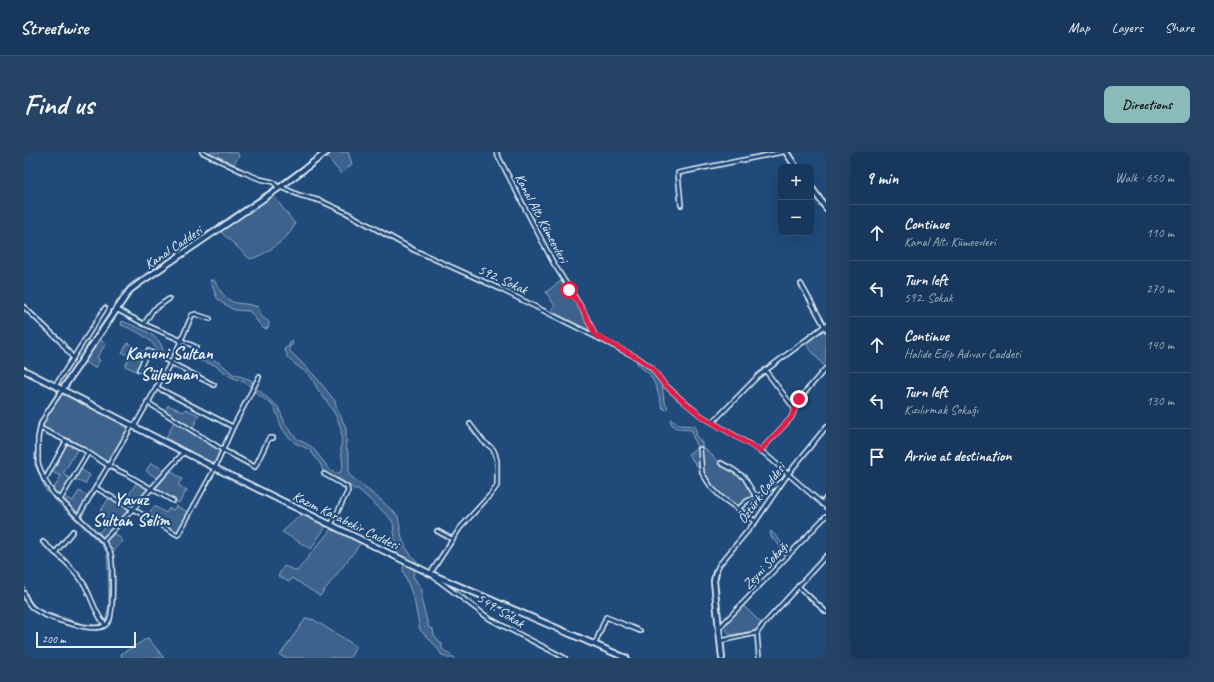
<!DOCTYPE html>
<meta charset="utf-8">
<style>
:root{--surface:#17385c;--page:#244365;--text:#f1f3f6;--muted:#9eacbb;--line:#365272;--accent:#8bbbb9}
body{margin:0;font-family:Caveat,sans-serif;background:var(--page);color:var(--text)}
.controls{position:absolute;right:12px;top:12px;display:grid;overflow:hidden;border-radius:8px;box-shadow:0 4px 16px #0002}
.controls button{width:36px;height:36px;display:grid;place-items:center;padding:0;border:0;border-bottom:1px solid var(--line);background:var(--surface);color:var(--text);font:20px sans-serif}
.scale{position:absolute;left:12px;bottom:10px;width:100px;box-sizing:border-box;padding-left:4px;border:2px solid #e8f1f8;border-top:0;font-size:11px;line-height:14px;white-space:nowrap;color:#e8f1f8;-webkit-text-stroke:3px #1f4a7a;paint-order:stroke}
.stop{position:absolute;width:12px;height:12px;margin:-9px;border:3px solid #e11d48;border-radius:50%;background:#fff}
.stop.end{background:#e11d48;border-color:#fff;box-shadow:0 1px 4px #0008}
.list{margin:0;padding:0;list-style:none}
h2{display:flex;justify-content:space-between;align-items:center;height:52px;margin:0;padding:0 16px;font-size:17px}
h2 small{font-size:13px;font-weight:400;color:var(--muted)}
.list li{display:grid;grid-template-columns:26px 1fr auto;gap:12px;align-items:center;box-sizing:border-box;height:56px;padding:0 16px;border-top:1px solid var(--line)}
.list b{display:block;font-size:15px;white-space:nowrap}
.list p{margin:0;font-size:13px;white-space:nowrap;color:var(--muted)}
.list em{font-size:13px;font-style:normal;color:var(--muted)}
.icon{flex:none;width:22px;height:22px;fill:none;stroke:currentColor;stroke-width:2;stroke-linecap:round;stroke-linejoin:round}
.map{position:relative;flex:none;width:802px;height:506px;overflow:hidden;border-radius:8px}
header{display:flex;align-items:center;gap:24px;box-sizing:border-box;height:56px;padding:0 20px;background:var(--surface);border-bottom:1px solid var(--line)}
header strong{font-size:19px}
nav{display:flex;gap:22px;margin-inline-start:auto;font-size:14px}
.intro{display:flex;align-items:center;justify-content:space-between;box-sizing:border-box;height:96px;padding:0 24px}
h1{margin:0;font-size:28px}
.button{padding:10px 18px;border-radius:8px;background:var(--accent);color:#111;font-size:14px;font-weight:700}
main{display:flex;gap:24px;padding:0 24px}
aside{flex:1;background:var(--surface);border-radius:8px;box-shadow:0 4px 16px #0002}
.map>svg:first-child{display:block}
.green{fill:#3c628c;stroke:#92aac2}
.lines{fill:none;stroke-linecap:round;stroke-linejoin:round}
.stream{stroke:#9ab0c7;stroke-width:1}
.street-casing{stroke:#e8f1f8;stroke-width:6}
.secondary-casing{stroke:#e8f1f8;stroke-width:8}
.street{stroke:#1f4a7a;stroke-width:3}
.secondary{stroke:#1f4a7a;stroke-width:4.5}
.route{stroke:#e11d48;stroke-width:5}
.labels{text-anchor:middle;stroke-width:4;stroke-linejoin:round;paint-order:stroke}
.street-label{font-size:14px;fill:#e8f1f8;stroke:#1f4a7a}
.district-label{font-size:18px;font-weight:bold;fill:#e8f1f8;stroke:#1f4a7a}
</style>
<header>
<strong>Streetwise</strong>
<nav><a>Map</a><a>Layers</a><a>Share</a></nav>
</header>
<div class="intro"><h1>Find us</h1><a class="button">Directions</a></div>
<main>
<div class="map">
<svg width="802" height="506" viewBox="0 0 802 506">
<rect width="100%" height="100%" fill="#1f4a7a"/>
<filter id="ink" filterUnits="userSpaceOnUse"><feTurbulence type="fractalNoise" baseFrequency=".025" numOctaves="2"/><feDisplacementMap in="SourceGraphic" scale="8" xChannelSelector="R" yChannelSelector="G"/><feConvolveMatrix kernelMatrix="1 2 1 2 8 2 1 2 1" color-interpolation-filters="sRGB"/></filter>
<g filter="url(#ink)">
<!-- green -->
<g class="green">
<polygon points="183,0 213,0 215,4 210,12"/>
<polygon points="308,0 324,0 328,12 317,22 303,4"/>
<path d="M249,43L271,72C266,86 240,104 226,107L196,79Z"/>
<path d="M186,128H190C194,136 202,149 212,151C221,152 225,152 234,155L238,165L245,170L244,176L240,177C234,172 231,164 225,159L210,158L197,150L193,146Z"/>
<polygon points="537,129 561,164 567,179 527,159 531,154 522,140"/>
<path d="M98,169C110,174 125,179 134,188C140,195 136,201 148,203V207L143,208C135,203 132,195 126,189C118,181 107,177 97,173Z"/>
<polygon points="799,178 802,182 802,210 799,213 781,191"/>
<polygon points="75,187 82,192 73,205 76,208 71,216 60,210"/>
<path d="M269,188L268,193L265,195L266,199L291,224L311,249L312,254L322,276V293L325,305V323L358,349L374,364L378,386L382,396L394,412L373,402L369,371L365,365L334,337H330L316,327L308,325L299,319L297,313L286,298L271,291L262,282L258,276L251,257L248,253L231,240L222,231L207,225L191,213L161,205H151V203H167L191,209L196,211L209,222L227,228L231,235L254,255L261,271L272,286L288,295L307,319L312,321H316C321,313 317,305 317,297C317,290 318,284 317,278C314,263 303,250 294,238C291,233 289,226 284,222C277,216 269,212 263,205V202L260,197L265,194L266,190Z"/>
<polygon points="104,191 121,201 112,219 101,214 106,205 98,200"/>
<path d="M613,209L625,217L638,233L640,249L644,255L641,258L638,255C636,246 630,225 623,220C619,217 615,214 612,210Z"/>
<polygon points="38,242 106,275 85,311 46,287 19,276 20,268"/>
<polygon points="144,253 159,260 161,257 175,263 169,276 141,259"/>
<path d="M648,267L656,273L671,274L673,285L678,291V294L693,308L706,318L710,319L716,323L729,343L728,345L738,357L731,366H728L697,343L689,335L664,302L674,295L669,285L668,278C659,277 649,279 646,268Z"/>
<polygon points="150,270 198,299 190,313 142,286"/>
<polygon points="43,292 54,296 39,322 47,327 36,345 29,338 37,324 28,320"/>
<polygon points="127,311 141,318 134,327 122,319"/>
<polygon points="56,317 66,323 61,332 51,327"/>
<polygon points="147,319 158,327 154,333 163,338 155,351 132,336"/>
<polygon points="113,330 125,337 109,356 100,350"/>
<polygon points="55,339 65,344 54,363 41,348 44,346 49,349"/>
<polygon points="85,346 106,358 79,387 74,382 85,369 76,360"/>
<polygon points="130,354 142,361 145,356 149,358 152,354 164,360 153,381 124,364"/>
<polygon points="278,362 302,374 287,397 258,380"/>
<polygon points="308,376 337,391 296,444 268,426 265,430 254,424 260,414 273,419"/>
<path d="M747,379L762,395V400L761,401C756,397 754,389 748,387L746,381Z"/>
<polygon points="91,381 99,389 89,400 81,390"/>
<polygon points="380,412 391,418 389,424 398,438 398,451 405,476 409,477 410,483 418,492 418,497 431,506 423,506 417,502 412,494 396,478 390,447 379,418"/>
<polygon points="719,453 737,471 730,479 706,483 700,475"/>
<polygon points="282,466 290,468 332,494 326,506 261,506 256,503"/>
<polygon points="124,486 140,506 98,506 97,502"/>
</g>
<g class="lines">
<!-- stream -->
<g class="stream">
<polyline points="36,235 99,140 106,132 245,38 298,0"/>
<path d="M0,434C5,447 7,454 21,460L60,472L72,473L76,472L82,467L85,453V435L83,400L75,390L23,340L11,313V303L14,271L34,238"/>
</g>
<!-- street casing -->
<g class="street-casing">
<g id="street">
<polyline points="178,0 219,20 236,27 249,30 255,36"/>
<polyline points="472,0 530,112 559,158 571,183"/>
<polyline points="257,35 275,43 297,49 321,60 390,98 472,135 614,206 628,216 640,232 658,248 676,263 740,301 802,355"/>
<polyline points="657,53 654,21 759,0"/>
<polyline points="777,132 802,177"/>
<polyline points="0,155 36,189 49,206"/>
<polyline points="92,157 120,172 172,195"/>
<polyline points="120,172 129,158 145,147"/>
<polyline points="115,218 124,199 190,233"/>
<polyline points="741,218 770,256"/>
<polyline points="31,234 81,156"/>
<polyline points="132,235 209,275"/>
<polyline points="123,250 199,298 231,315 245,286 249,286"/>
<polyline points="689,270 734,224 802,173"/>
<polyline points="110,275 150,205 168,163 171,162 186,167"/>
<polyline points="16,276 57,296 85,314 102,322 149,349"/>
<polyline points="676,297 678,321 687,335 697,345 726,366 732,369"/>
<polyline points="736,299 767,266 775,247 802,216"/>
<polyline points="697,311 708,317 720,325 732,345 759,329"/>
<polyline points="300,322 323,335 324,339 307,373"/>
<polyline points="20,327 23,324 42,289"/>
<polyline points="72,336 154,383 191,316 209,275 235,225"/>
<polyline points="36,348 64,301"/>
<polyline points="798,352 802,346"/>
<polyline points="714,357 723,349 732,345"/>
<polyline points="54,365 108,274"/>
<polyline points="413,379 428,387"/>
<polyline points="79,389 109,357 160,300"/>
<path d="M19,390C34,403 50,416 60,432C68,446 71,461 81,473"/>
<polyline points="31,401 49,379"/>
<polyline points="692,420 695,413 732,369 764,322 802,275"/>
<polyline points="406,422 436,376 467,342 473,334 473,309 471,301 469,297 459,289 446,272"/>
<polyline points="410,425 466,467 541,506"/>
<polyline points="774,434 802,460"/>
<path d="M0,441C2,447 4,453 10,457C21,465 67,481 80,474C84,472 87,466 87,461C89,451 89,412 87,402C85,397 82,393 79,389L29,341L20,327L14,311V286L17,272L22,262L38,238"/>
<polyline points="695,476 802,364"/>
<polyline points="733,481 735,506"/>
<polyline points="696,489 733,481 739,473 802,404"/>
<polyline points="571,492 582,465 616,479"/>
</g>
</g>
<!-- secondary casing -->
<g class="secondary-casing">
<g id="secondary">
<polyline points="762,0 772,15"/>
<polyline points="787,35 802,56"/>
<polyline points="0,218 191,316 405,421 602,506"/>
<polyline points="38,238 60,205 106,138 117,130 255,36 303,0"/>
<polyline points="692,420 690,429 698,506"/>
</g>
</g>
<!-- street -->
<use href="#street" class="street"/>
<!-- secondary -->
<use href="#secondary" class="secondary"/>
</g>
</g>
<g class="lines" filter="url(#ink)">
<!-- route -->
<polyline class="route" points="545,138 559,158 571,183 614,206 628,216 640,232 658,248 676,263 736,299 767,266 775,247"/>
</g>
<g class="labels">
<!-- street labels -->
<g class="street-label">
<text transform="translate(518 66) rotate(62)" y="5">Kanal Altı Kümeevleri</text>
<text transform="translate(149 95) rotate(-34)" y="5">Kanal Caddesi</text>
<text transform="translate(479 127) rotate(25)" y="5">592. Sokak</text>
<text transform="translate(737 341) rotate(-54)" y="5">Öztürk Caddesi</text>
<text transform="translate(322 368) rotate(26)" y="5">Kazım Karabekir Caddesi</text>
<text transform="translate(741 413) rotate(-47)" y="5">Zeyni Sokağı</text>
<text transform="translate(477 458) rotate(32)" y="5">549. Sokak</text>
</g>
<!-- district labels -->
<g class="district-label">
<text x="145" y="207">Kanuni Sultan<tspan x="145" dy="21">Süleyman</tspan></text>
<text x="107" y="353">Yavuz<tspan x="107" dy="21">Sultan Selim</tspan></text>
</g>
</g>
</svg>
<div class="controls">
<button>+</button>
<button>−</button>
</div>
<div class="scale">200 m</div>
<div class="stop" style="left:545px;top:138px"></div>
<div class="stop end" style="left:775px;top:247px"></div>
</div>
<aside>
<h2>9 min<small>Walk · 650 m</small></h2>
<ul class="list">
<li><svg class="icon" aria-label="ahead" viewBox="0 0 24 24"><path d="M12 20V5M6 11l6-6 6 6"/></svg><div><b>Continue</b><p>Kanal Altı Kümeevleri</p></div><em>110 m</em></li>
<li><svg class="icon" aria-label="left" viewBox="0 0 24 24"><path d="M17 20v-9H6M10 6l-5 5 5 5"/></svg><div><b>Turn left</b><p>592. Sokak</p></div><em>270 m</em></li>
<li><svg class="icon" aria-label="ahead" viewBox="0 0 24 24"><path d="M12 20V5M6 11l6-6 6 6"/></svg><div><b>Continue</b><p>Halide Edip Adıvar Caddesi</p></div><em>140 m</em></li>
<li><svg class="icon" aria-label="left" viewBox="0 0 24 24"><path d="M17 20v-9H6M10 6l-5 5 5 5"/></svg><div><b>Turn left</b><p>Kızılırmak Sokağı</p></div><em>130 m</em></li>
<li><svg class="icon" aria-label="arrive" viewBox="0 0 24 24"><path d="M6 21V4h12l-3 4 3 4H6"/></svg><div><b>Arrive at destination</b></div></li>
</ul>
</aside>
</main>
